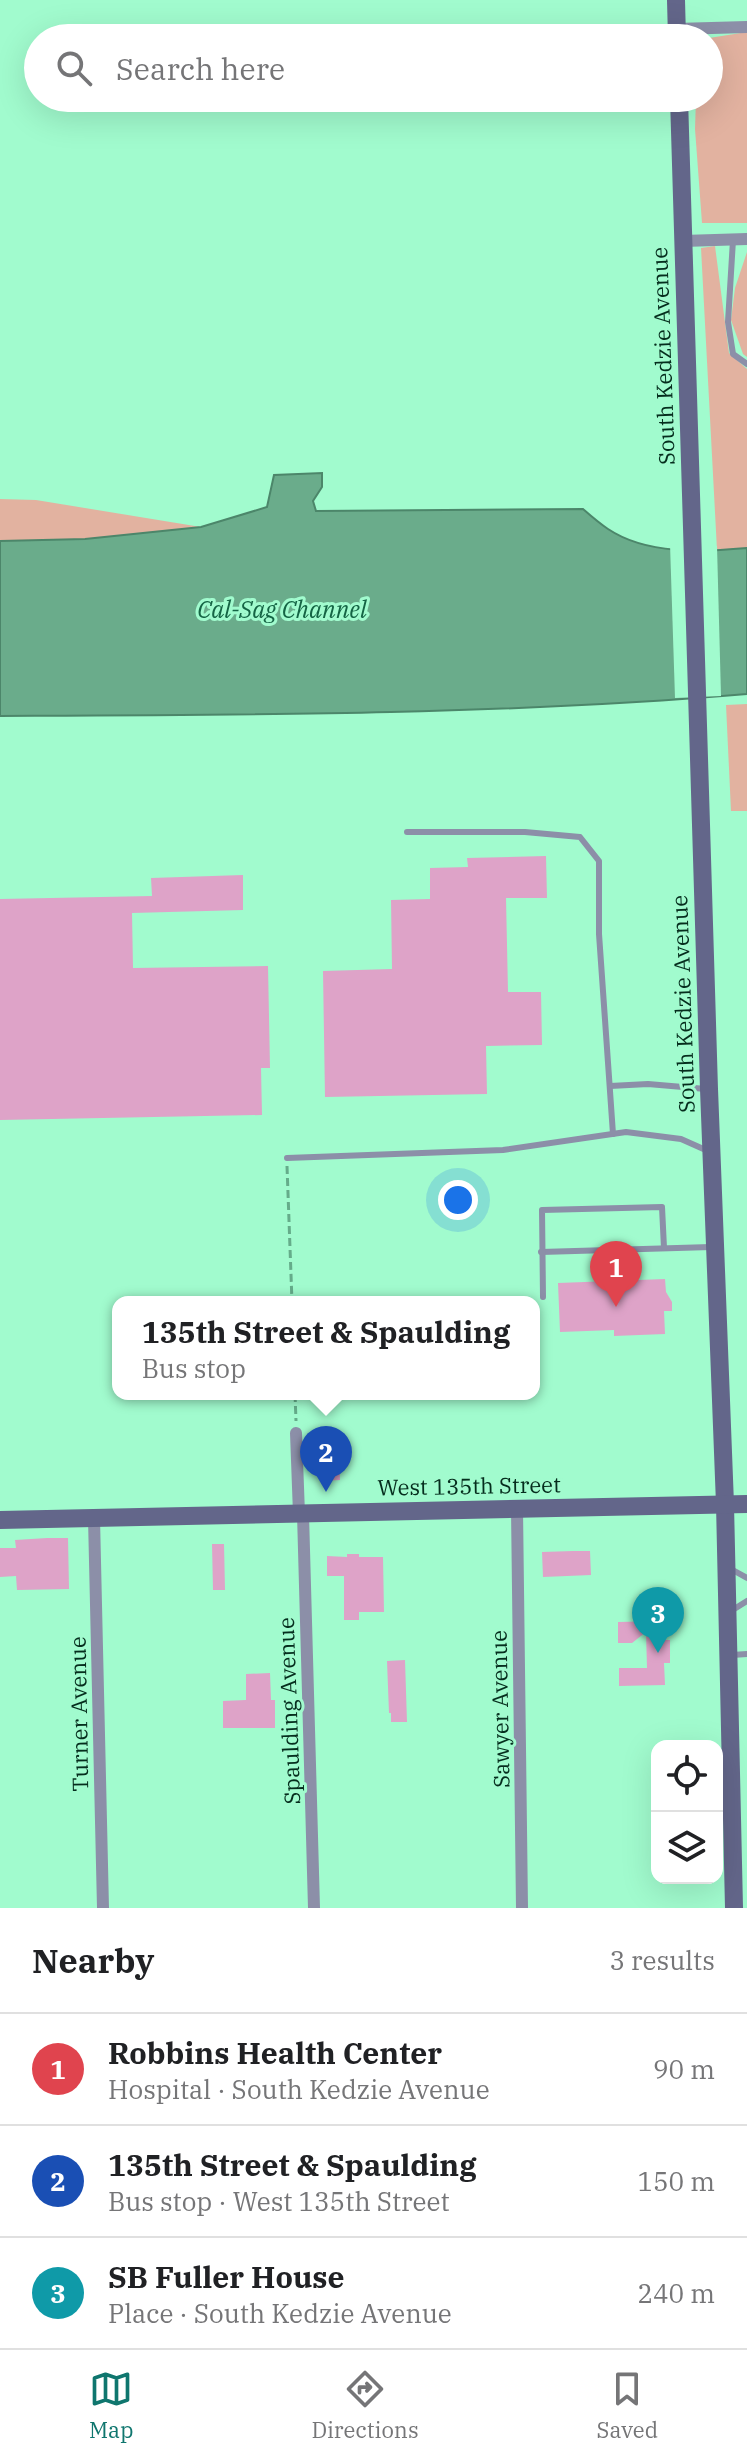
<!DOCTYPE html>
<meta charset="utf-8">
<style>
:root{--surface:#fff;--page:#f6f6f6;--text:#202124;--muted:#757577;--line:#e0e0e0;--accent:#0f766e}
body{margin:0;font-family:"IBM Plex Serif",serif;background:var(--page);color:var(--text)}
.controls{position:absolute;right:24px;bottom:24px;display:grid;overflow:hidden;border-radius:16px;box-shadow:0 8px 32px #0002}
.controls button{width:72px;height:72px;display:grid;place-items:center;padding:0;border:0;border-bottom:2px solid var(--line);background:var(--surface);color:var(--text);font:40px sans-serif}
.you{position:absolute;left:458px;top:1200px;width:28px;height:28px;margin:-20px;border:6px solid #fff;border-radius:50%;background:#1a73e8;box-shadow:0 0 0 12px #1a73e833}
.badge{display:grid;place-items:center;width:52px;height:52px;border-radius:50%;background:var(--accent);color:#fff;font-size:26px;font-weight:700}
.pin{position:absolute;translate:-50% -66px;filter:drop-shadow(0 2px 4px #0008)}
.pin::after{content:'';position:absolute;top:42px;width:28px;height:24px;background:inherit;clip-path:polygon(0 0,100% 0,50% 100%)}
.popup{position:absolute;left:112px;top:1296px;width:428px;height:104px;box-sizing:border-box;display:grid;place-content:center;border-radius:16px;background:var(--surface);filter:drop-shadow(0 2px 6px #0005);font-size:26px;white-space:nowrap;color:var(--muted)}
.popup b{font-size:30px;color:var(--text)}
.popup::after{content:'';position:absolute;left:50%;top:100%;margin-left:-16px;border:16px solid transparent;border-top-color:var(--surface)}
.list{margin:0;padding:0;list-style:none}
h2{display:flex;justify-content:space-between;align-items:center;height:104px;margin:0;padding:0 32px;font-size:34px}
h2 small{font-size:26px;font-weight:400;color:var(--muted)}
.list li{display:grid;grid-template-columns:52px 1fr auto;gap:24px;align-items:center;box-sizing:border-box;height:112px;padding:0 32px;border-top:2px solid var(--line)}
.list b{display:block;font-size:30px;white-space:nowrap}
.list p{margin:0;font-size:26px;white-space:nowrap;color:var(--muted)}
.list em{font-size:26px;font-style:normal;color:var(--muted)}
.icon{flex:none;width:44px;height:44px;fill:none;stroke:currentColor;stroke-width:2;stroke-linecap:round;stroke-linejoin:round}
.map{position:relative;flex:none;width:747px;height:1908px;overflow:hidden}
.search{position:absolute;background:var(--surface);box-shadow:0 8px 32px #0002;left:24px;right:24px;top:24px;height:88px;display:flex;align-items:center;gap:20px;box-sizing:border-box;padding:0 28px;border-radius:44px;color:var(--muted);font-size:30px}
.sheet{height:440px;background:var(--surface)}
nav{display:flex;justify-content:space-around;align-items:center;box-sizing:border-box;height:112px;border-top:2px solid var(--line);background:var(--surface);font-size:22px;color:var(--muted)}
nav a{display:grid;justify-items:center;gap:4px}
nav .on{color:var(--accent)}
.map>svg:first-child{display:block}
.green{fill:#e2b2a0}
.water{fill:#6aac8b;stroke:#4c866a;stroke-width:2}
.pier{fill:#a1fbce}
.building{fill:#dea3c8}
.lines{fill:none;stroke-linecap:round;stroke-linejoin:round}
.path{stroke:#65ac8a;stroke-width:3;stroke-dasharray:8 4;stroke-linecap:butt}
.lane{stroke:#8c8fa8;stroke-width:6}
.street{stroke:#8c8fa8;stroke-width:12}
.secondary{stroke:#63668a;stroke-width:18}
.labels{text-anchor:middle;stroke-width:6;stroke-linejoin:round;paint-order:stroke}
.street-label{font-size:22px;fill:#052d1d;stroke:#a1fbce}
.water-label{font-size:24px;font-style:italic;fill:#146444;stroke:#a1fbce}
</style>
<div class="map">
<svg width="747" height="1908" viewBox="0 0 747 1908">
<rect width="100%" height="100%" fill="#a1fbce"/>
<!-- green -->
<g class="green">
<polygon points="747,32 747,223 702,223 695,129 696,98 709,98 709,38"/>
<polygon points="715,246 729,353 747,369 747,548 717,550 701,248"/>
<polygon points="747,252 747,357 743,354 731,320 735,288"/>
<polygon points="0,499 36,500 201,527 85,539 0,541"/>
<polygon points="747,704 747,811 731,811 726,705"/>
</g>
<!-- water -->
<path class="water" d="M322,473V487L313,501L316,511L583,509C591,516 599,523 608,529C647,555 702,552 747,548V694C499,715 249,715 0,716V541L85,539L201,527L267,507L274,475Z"/>
<!-- pier -->
<polygon class="pier" points="670,544 717,546 721,696 675,698"/>
<!-- building -->
<g class="building">
<polygon points="546,856 547,898 506,898 508,992 541,992 542,1045 486,1046 487,1094 325,1097 323,971 392,969 391,900 430,899 430,868 468,867 467,858"/>
<polygon points="243,875 243,910 132,913 133,968 268,966 270,1068 261,1068 262,1115 0,1120 0,899 152,896 151,878"/>
<polygon points="665,1279 666,1292 672,1302 672,1311 664,1311 665,1334 614,1336 614,1330 560,1332 558,1283"/>
<polygon points="345,1440 345,1456 339,1456 340,1480 322,1481 320,1441"/>
<polygon points="47,1538 68,1538 69,1589 17,1590 16,1576 0,1577 0,1548 16,1548 15,1540"/>
<polygon points="212,1544 224,1544 225,1590 213,1590"/>
<polygon points="573,1551 590,1551 591,1575 543,1577 542,1552"/>
<polygon points="347,1554 359,1554 359,1557 383,1557 384,1612 359,1612 359,1620 344,1620 344,1576 327,1576 327,1556 347,1557"/>
<polygon points="663,1621 664,1640 670,1640 670,1663 664,1663 665,1685 619,1686 619,1668 647,1668 646,1632 632,1643 618,1643 618,1622"/>
<polygon points="405,1660 407,1722 391,1722 391,1713 389,1713 387,1661"/>
<polygon points="270,1673 271,1700 275,1700 275,1728 223,1728 223,1701 246,1700 246,1674"/>
</g>
<g class="lines">
<!-- path -->
<g class="path">
<polyline points="287,1166 292,1302"/>
<polyline points="295,1394 296,1421"/>
</g>
<!-- lane -->
<g class="lane">
<polyline points="733,240 728,322 733,354 747,364"/>
<polyline points="407,832 525,832 580,837 599,861 599,934 613,1134"/>
<polyline points="610,1086 648,1084 706,1089"/>
<polyline points="287,1158 503,1150 626,1132 681,1139 708,1151"/>
<polyline points="541,1252 711,1247"/>
<polyline points="543,1297 542,1210 662,1207 664,1248"/>
<polyline points="729,1568 747,1578"/>
<polyline points="731,1611 747,1601"/>
<polyline points="732,1655 747,1654"/>
</g>
<!-- street -->
<g class="street">
<polyline points="676,29 747,27"/>
<polyline points="683,241 747,239"/>
<polyline points="296,1433 299,1514"/>
<polyline points="517,1509 522,1908"/>
<polyline points="303,1514 314,1908"/>
<polyline points="94,1518 103,1908"/>
</g>
<!-- secondary -->
<g class="secondary">
<polyline points="676,0 677,38"/>
<polyline points="679,98 709,1089 725,1504 734,1908"/>
<polyline points="0,1520 747,1504"/>
</g>
</g>
<g class="labels">
<!-- street labels -->
<g class="street-label">
<text transform="translate(663 356) rotate(-92)" y="8">South Kedzie Avenue</text>
<text transform="translate(683 1004) rotate(-92)" y="8">South Kedzie Avenue</text>
<text transform="translate(469 1486) rotate(-1)" y="8">West 135th Street</text>
<text transform="translate(500 1709) rotate(-91)" y="8">Sawyer Avenue</text>
<text transform="translate(289 1711) rotate(-92)" y="8">Spaulding Avenue</text>
<text transform="translate(79 1714) rotate(-91)" y="8">Turner Avenue</text>
</g>
<!-- water labels -->
<g class="water-label">
<text x="282" y="618">Cal-Sag Channel</text>
</g>
</g>
</svg>
<div class="controls">
<button><svg class="icon" aria-label="locate" viewBox="0 0 24 24"><circle cx="12" cy="12" r="6"/><path d="M12 2v4M12 18v4M2 12h4M18 12h4"/></svg></button>
<button><svg class="icon" aria-label="layers" viewBox="0 0 24 24"><path d="M12 4l9 5-9 5-9-5zM3 14l9 5 9-5"/></svg></button>
</div>
<div class="you"></div>
<div class="pin badge" style="left:616px;top:1307px;background:#e0444e">1</div>
<div class="pin badge" style="left:326px;top:1492px;background:#1a4fb4">2</div>
<div class="popup"><b>135th Street &amp; Spaulding</b>Bus stop</div>
<div class="pin badge" style="left:658px;top:1653px;background:#0f9aa8">3</div>
<div class="search"><svg class="icon" aria-label="search" viewBox="0 0 24 24"><circle cx="10" cy="10" r="6"/><path d="M15 15l6 6"/></svg>Search here</div>
</div>
<section class="sheet">
<h2>Nearby<small>3 results</small></h2>
<ul class="list">
<li><span class="badge" style="background:#e0444e">1</span><div><b>Robbins Health Center</b><p>Hospital · South Kedzie Avenue</p></div><em>90 m</em></li>
<li><span class="badge" style="background:#1a4fb4">2</span><div><b>135th Street &amp; Spaulding</b><p>Bus stop · West 135th Street</p></div><em>150 m</em></li>
<li><span class="badge" style="background:#0f9aa8">3</span><div><b>SB Fuller House</b><p>Place · South Kedzie Avenue</p></div><em>240 m</em></li>
</ul>
</section>
<nav>
<a class="on"><svg class="icon" aria-label="map" viewBox="0 0 24 24"><path d="M3 6l6-2 6 2 6-2v14l-6 2-6-2-6 2zM9 4v14M15 6v14"/></svg>Map</a>
<a><svg class="icon" aria-label="directions" viewBox="0 0 24 24"><path d="M12 3l9 9-9 9-9-9zM9 14v-3h6M13 9l2 2-2 2"/></svg>Directions</a>
<a><svg class="icon" aria-label="saved" viewBox="0 0 24 24"><path d="M7 4h10v16l-5-4-5 4z"/></svg>Saved</a>
</nav>
